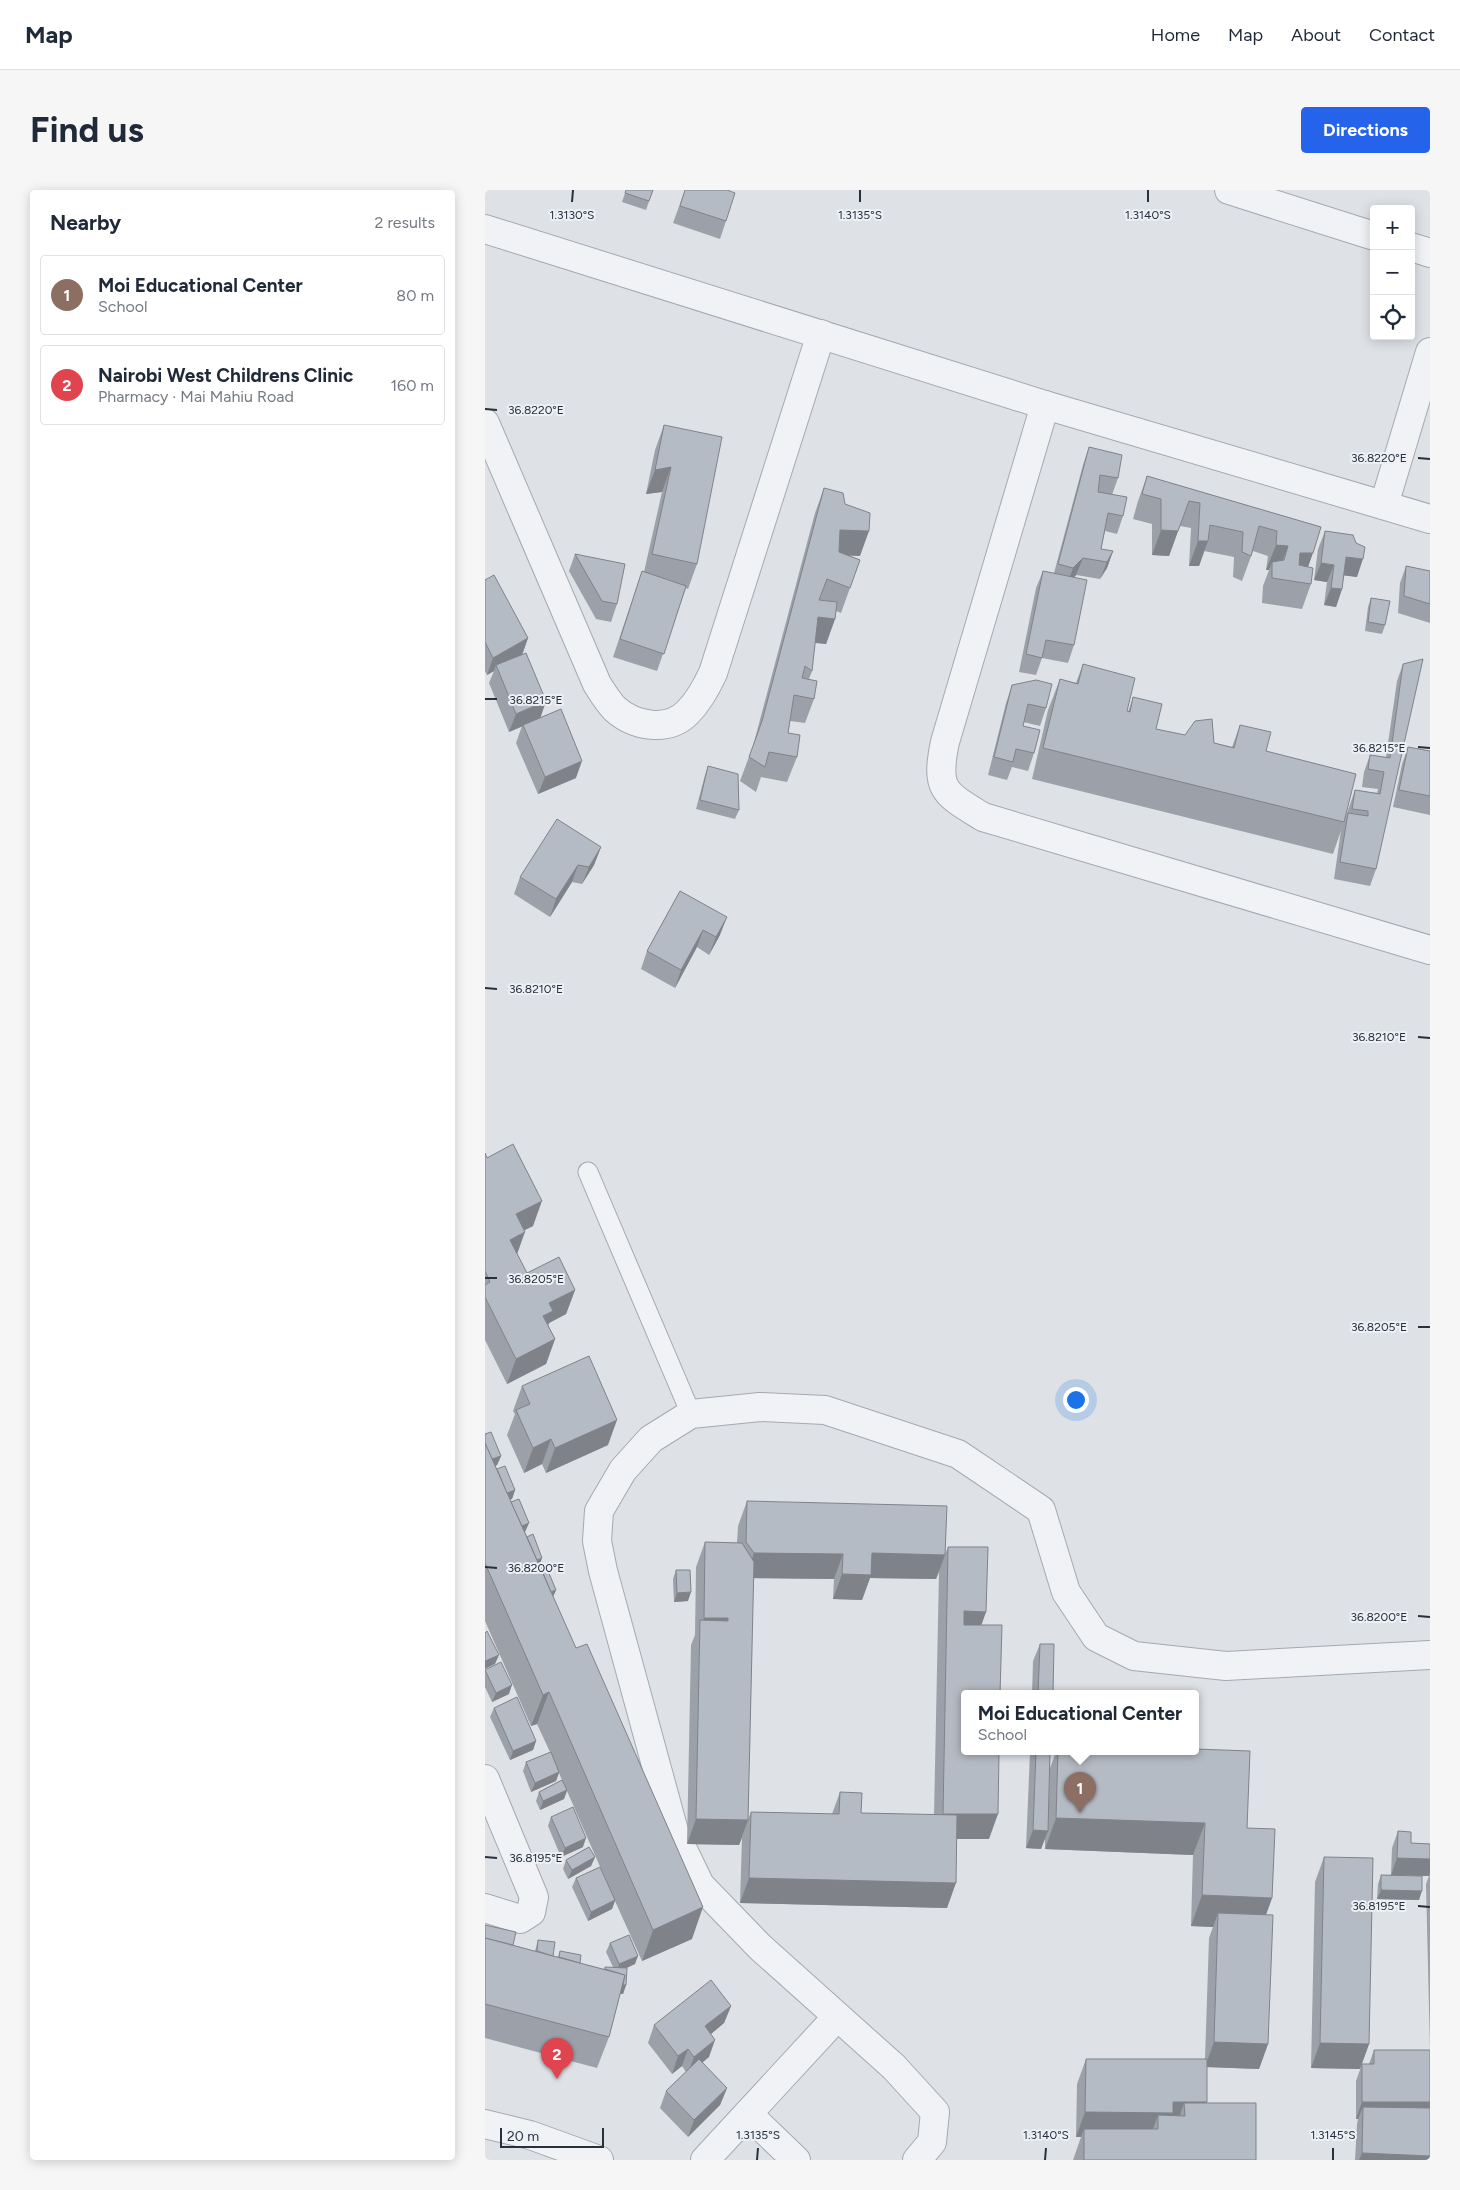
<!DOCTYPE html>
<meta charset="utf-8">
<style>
:root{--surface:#fff;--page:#f6f6f7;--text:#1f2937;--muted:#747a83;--line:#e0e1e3;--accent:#2563eb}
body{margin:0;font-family:Figtree,sans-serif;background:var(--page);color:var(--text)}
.controls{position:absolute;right:15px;top:15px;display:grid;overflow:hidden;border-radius:5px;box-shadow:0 2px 12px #0003}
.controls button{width:45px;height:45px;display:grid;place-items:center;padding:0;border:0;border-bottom:1px solid var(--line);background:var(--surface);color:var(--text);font:25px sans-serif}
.scale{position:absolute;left:15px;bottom:12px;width:104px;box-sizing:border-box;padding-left:5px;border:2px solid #28303d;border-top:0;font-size:14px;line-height:18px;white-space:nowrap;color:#28303d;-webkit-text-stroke:4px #edf0f5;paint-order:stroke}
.you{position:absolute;left:590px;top:1209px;width:18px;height:18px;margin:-12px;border:4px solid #fff;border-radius:50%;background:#1a73e8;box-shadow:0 0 0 8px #1a73e833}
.badge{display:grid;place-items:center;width:32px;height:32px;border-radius:50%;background:var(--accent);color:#fff;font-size:16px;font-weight:700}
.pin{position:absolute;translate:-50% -41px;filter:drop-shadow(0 1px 2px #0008)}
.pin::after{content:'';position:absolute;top:26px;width:18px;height:15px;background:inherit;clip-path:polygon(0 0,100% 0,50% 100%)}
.popup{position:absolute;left:476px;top:1500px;width:238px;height:65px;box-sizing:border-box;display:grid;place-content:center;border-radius:5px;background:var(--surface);filter:drop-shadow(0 1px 4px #0005);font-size:16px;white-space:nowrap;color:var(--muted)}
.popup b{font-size:19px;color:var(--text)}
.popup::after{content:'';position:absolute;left:50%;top:100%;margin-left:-10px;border:10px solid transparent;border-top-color:var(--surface)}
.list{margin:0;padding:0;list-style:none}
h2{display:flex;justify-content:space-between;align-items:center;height:65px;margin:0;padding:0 20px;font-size:21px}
h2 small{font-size:16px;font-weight:400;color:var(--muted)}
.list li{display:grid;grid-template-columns:32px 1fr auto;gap:15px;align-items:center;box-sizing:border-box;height:80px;margin:0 10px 10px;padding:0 10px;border:1px solid var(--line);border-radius:5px}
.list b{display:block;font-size:19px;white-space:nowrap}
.list p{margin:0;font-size:16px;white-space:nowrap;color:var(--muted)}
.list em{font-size:16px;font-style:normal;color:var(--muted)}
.icon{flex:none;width:28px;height:28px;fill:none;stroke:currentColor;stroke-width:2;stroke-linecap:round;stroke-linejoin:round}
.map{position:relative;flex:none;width:945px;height:1970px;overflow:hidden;border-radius:5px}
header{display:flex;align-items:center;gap:30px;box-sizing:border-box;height:70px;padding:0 25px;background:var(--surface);border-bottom:1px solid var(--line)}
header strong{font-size:24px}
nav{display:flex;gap:28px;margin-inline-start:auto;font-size:18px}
.intro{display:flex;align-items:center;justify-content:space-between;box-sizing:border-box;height:120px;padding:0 30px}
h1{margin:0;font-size:35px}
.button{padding:12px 22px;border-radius:5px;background:var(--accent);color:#fff;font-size:18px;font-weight:700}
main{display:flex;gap:30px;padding:0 30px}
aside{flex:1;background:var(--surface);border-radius:5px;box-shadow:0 2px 12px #0003}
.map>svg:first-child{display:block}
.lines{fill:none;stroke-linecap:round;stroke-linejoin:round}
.service-casing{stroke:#a4a9b1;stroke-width:21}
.minor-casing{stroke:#a4a9b1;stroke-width:30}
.service{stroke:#f0f2f6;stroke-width:19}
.minor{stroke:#f0f2f6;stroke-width:28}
.wall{fill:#9ca1a9;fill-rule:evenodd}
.shaded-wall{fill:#7f8389}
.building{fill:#b5bbc4;stroke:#7f8389}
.ticks{fill:none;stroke:#28303d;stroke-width:2}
.ticks-label{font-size:12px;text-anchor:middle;fill:#28303d;stroke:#edf0f5;stroke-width:4;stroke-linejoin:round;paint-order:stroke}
</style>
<header>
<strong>Map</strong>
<nav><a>Home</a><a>Map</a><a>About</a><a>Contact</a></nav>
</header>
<div class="intro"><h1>Find us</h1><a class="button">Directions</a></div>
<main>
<aside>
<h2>Nearby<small>2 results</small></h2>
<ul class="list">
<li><span class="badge" style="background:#8d6e63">1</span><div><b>Moi Educational Center</b><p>School</p></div><em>80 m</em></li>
<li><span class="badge" style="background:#e0444e">2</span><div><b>Nairobi West Childrens Clinic</b><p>Pharmacy · Mai Mahiu Road</p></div><em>160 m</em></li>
</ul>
</aside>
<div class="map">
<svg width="945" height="1970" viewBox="0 0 945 1970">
<rect width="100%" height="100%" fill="#dee2e7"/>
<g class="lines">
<!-- service casing -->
<g class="service-casing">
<polyline id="service" points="103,982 206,1224"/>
</g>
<!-- minor casing -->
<g class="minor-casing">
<g id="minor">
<polyline points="744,0 889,46"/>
<polyline points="0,39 560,215 945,329"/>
<polyline points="926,57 945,63"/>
<path d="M560,215L460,552C450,600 459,603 498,627L945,760"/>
<path d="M0,233L112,494C117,502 123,512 130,519C149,536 183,543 203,522C214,511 221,498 228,483L336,144"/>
<polyline points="899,315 945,162"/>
<polyline points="0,1589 49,1707 46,1722 35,1729 0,1718"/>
<polyline points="263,1924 311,1970"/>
<polyline points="0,1934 45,1945 114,1970"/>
<polyline points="220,1970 352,1827"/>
<polyline points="432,1970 447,1952 450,1922 409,1877 275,1757 215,1695 189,1641 118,1381 112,1351 114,1321 138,1280 166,1249 206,1224 275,1217 340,1220 473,1264 556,1320 581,1402 611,1447 649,1466 741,1476 945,1465"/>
</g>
</g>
<!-- service -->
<use href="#service" class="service"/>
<!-- minor -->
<use href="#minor" class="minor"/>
</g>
<!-- wall -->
<g class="wall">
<polygon points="141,0 168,0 161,20 137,12"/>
<polygon points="200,0 241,31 235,49 188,33"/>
<polygon points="179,235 212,374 203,399 201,398 172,481 128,467 157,381 159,382 177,302 161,304 170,260"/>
<polygon points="604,257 633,288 627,305 638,326 632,344 620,341 616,359 628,361 622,378 615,389 591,385 589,388 589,455 583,473 557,468 551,485 534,482 551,398 558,381 569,383 598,275"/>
<polygon points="662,286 836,337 823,377 826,394 817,419 777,413 778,396 784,380 781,380 783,366 768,361 757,391 748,387 749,367 719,361 714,376 704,376 706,338 695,336 684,366 667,365 667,334 648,329 653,311"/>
<polygon points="339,298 360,314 375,366 363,365 375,370 356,423 351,421 350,429 341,454 330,453 327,481 324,489 329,509 320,533 305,531 303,543 312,567 302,592 276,587 271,602 255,591 268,556 330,323"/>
<polygon points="840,341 872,387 859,385 857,399 851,417 839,415 842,392 829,390 833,359"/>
<polygon points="90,364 132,414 126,432 111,429 84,381"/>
<polygon points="921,376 945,381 945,433 913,423 915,393"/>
<polygon points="0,390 43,448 37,465 61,511 55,528 91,588 53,604 31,553 37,536 24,542 4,493 9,481 2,485 0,481"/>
<polygon points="886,408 900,435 897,444 880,441 883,417"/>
<polygon points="598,474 642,521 643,522 648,507 671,539 747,557 755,535 781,561 859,632 848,664 547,589 563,520 575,489 591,493"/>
<polygon points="918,474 891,679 885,696 849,689 856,640 870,600 892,603 893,599 877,597 879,582 885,565 901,567 912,491"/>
<polygon points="527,495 561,518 555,536 538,532 538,536 549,563 543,581 527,577 522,590 503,585 521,513"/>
<polygon points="923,557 945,561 945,625 908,617 917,574"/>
<polygon points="223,576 254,620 250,629 211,619 220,585"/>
<polygon points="116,657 109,675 97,694 87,692 65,727 29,704 35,687"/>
<polygon points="195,701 235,745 224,765 212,757 190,798 156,779 162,761"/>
<polygon points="0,963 2,968 48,1036 39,1040 32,1064 42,1083 90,1100 81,1124 64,1133 63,1135 70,1149 61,1174 22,1194 0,1150"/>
<polygon points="37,1196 123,1255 61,1283 57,1274 39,1283 22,1245 30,1224 28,1221"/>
<polygon points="0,1244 16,1266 12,1275 10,1276 12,1279 30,1300 27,1309 25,1309 40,1342 55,1376 71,1400 68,1406 207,1749 157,1771 130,1711 127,1719 103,1731 87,1697 91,1688 123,1695 82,1601 79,1609 55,1620 51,1611 54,1602 77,1590 74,1583 71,1591 46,1602 38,1581 41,1572 65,1562 52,1534 46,1536 0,1431"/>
<path d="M262,1311L460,1364L463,1357L501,1422L496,1435L504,1649H471L462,1718L255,1713L257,1648L254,1655L202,1654L206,1455L210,1445L211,1377L220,1352L252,1353L253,1336ZM454,1382L449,1625L376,1623L355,1602L347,1624L266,1622L263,1629L268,1388L349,1389L348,1409L377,1410L385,1388L451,1389Z"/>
<polygon points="191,1380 203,1411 189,1412 188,1389"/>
<polygon points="555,1454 568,1504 547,1504 548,1471"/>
<polygon points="0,1480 24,1504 7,1512 0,1497"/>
<polygon points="9,1518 51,1551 48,1560 25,1570 5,1527"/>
<polygon points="545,1562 565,1562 565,1578 571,1562 710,1562 787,1708 781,1724 783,1854 774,1879 722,1877 721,1913 771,1970 588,1970 596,1947 591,1947 592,1894 601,1869 720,1869 724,1748 728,1737 706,1736 708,1665 560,1659 560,1648 556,1659 541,1658"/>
<polygon points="66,1627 98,1657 76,1667 63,1636"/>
<polygon points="913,1641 926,1653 945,1654 945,1970 870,1970 872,1934 873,1929 871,1929 871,1891 877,1874 884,1874 889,1860 945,1860 941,1694 944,1686 937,1686 934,1710 892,1709 893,1694 896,1685 906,1685 907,1658"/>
<polygon points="110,1667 106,1676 83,1689 78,1679 81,1670"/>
<polygon points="839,1667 884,1854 875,1879 826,1878 830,1692"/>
<polygon points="0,1735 28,1755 50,1761 53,1750 68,1766 73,1767 75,1761 95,1773 119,1779 120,1777 128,1777 121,1762 125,1753 150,1774 141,1778 141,1795 138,1804 135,1804 124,1847 112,1878 0,1848"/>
<polygon points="246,1816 239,1833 226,1844 224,1867 217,1873 242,1898 235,1915 203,1947 175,1918 181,1901 201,1882 197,1876 187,1884 163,1853 169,1835"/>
</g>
<!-- shaded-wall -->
<g class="shaded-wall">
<polygon points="186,277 177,302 161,304 170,280"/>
<polygon points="355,340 384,341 375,366 346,365"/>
<polygon points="676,340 693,341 684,366 667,365"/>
<polygon points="713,351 723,351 714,376 704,376"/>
<polygon points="791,355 803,356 794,380 787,372 784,380 781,380"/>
<polygon points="628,361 622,378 615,389 622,372"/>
<polygon points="815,363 828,363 819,388 806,388"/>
<polygon points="861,367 878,369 872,387 855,385"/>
<polygon points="598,368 591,385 582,395 588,378"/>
<polygon points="836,373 849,375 842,392 829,390"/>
<polygon points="846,398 857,399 851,417 839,415"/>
<polygon points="333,427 350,429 341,454 324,452"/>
<polygon points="43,448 37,465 11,475 9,481 2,485 8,468"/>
<polygon points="61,511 55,529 24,542 31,524"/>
<polygon points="97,571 91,588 53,604 60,587"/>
<polygon points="116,657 109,675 97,694 104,677"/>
<polygon points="93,675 87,692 65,727 71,709"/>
<polygon points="242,727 235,745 224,765 231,747"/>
<polygon points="218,740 212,757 190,798 196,780"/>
<polygon points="57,1011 48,1036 22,1049 31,1024"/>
<polygon points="40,1042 31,1067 25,1050"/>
<polygon points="90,1100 81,1124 64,1133 59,1146 58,1126 64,1113"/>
<polygon points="70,1149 61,1174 22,1194 31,1169"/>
<polygon points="132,1230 123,1255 61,1283 70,1258"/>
<polygon points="66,1249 57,1274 39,1283 48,1258"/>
<polygon points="16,1266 12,1275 0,1280 0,1272"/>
<polygon points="30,1300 27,1309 8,1316 12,1307"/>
<polygon points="44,1333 40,1342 22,1349 26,1340"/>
<polygon points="269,1363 358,1364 349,1389 260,1388"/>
<polygon points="387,1363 460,1365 451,1389 385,1388 377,1410 348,1409 357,1384"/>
<polygon points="57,1368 54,1377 39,1376"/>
<polygon points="71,1400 67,1409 52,1407"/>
<polygon points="206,1402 203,1411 189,1412 192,1403"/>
<polygon points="479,1421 501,1422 492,1447 470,1446"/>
<polygon points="219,1428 243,1428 234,1453 215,1438"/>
<polygon points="14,1465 10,1474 0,1479 0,1471"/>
<polygon points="27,1495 24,1504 7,1512 11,1503"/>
<polygon points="64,1502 52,1534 46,1536 58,1505"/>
<polygon points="51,1551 48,1560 25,1570 28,1561"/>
<polygon points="74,1582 71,1591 46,1602 50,1593"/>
<polygon points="82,1600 79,1609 55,1620 58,1611"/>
<polygon points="458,1624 513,1624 504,1649 448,1649"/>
<polygon points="571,1628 720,1633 708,1665 560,1659"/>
<polygon points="211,1629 263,1630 254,1655 202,1654"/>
<polygon points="548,1640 563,1641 556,1659 541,1658"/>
<polygon points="101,1648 98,1657 76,1667 80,1658"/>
<polygon points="110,1667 106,1676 83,1689 87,1680"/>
<polygon points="912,1668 945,1669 945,1683 944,1686 906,1685"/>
<polygon points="264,1688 471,1693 462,1718 255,1713"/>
<polygon points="896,1700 937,1701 934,1710 892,1709"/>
<polygon points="717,1705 787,1708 776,1739 733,1723 728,1737 706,1736"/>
<polygon points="130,1710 127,1719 103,1731 106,1722"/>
<polygon points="218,1717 207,1749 157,1771 168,1740"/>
<polygon points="153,1766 150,1774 131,1783 134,1774"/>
<polygon points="118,1793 141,1795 138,1804 115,1802"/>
<polygon points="246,1816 239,1833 214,1854 220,1836"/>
<polygon points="230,1850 224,1867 203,1884 209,1867"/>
<polygon points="729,1852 783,1854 774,1879 720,1877"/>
<polygon points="835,1853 884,1854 875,1879 826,1878"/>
<polygon points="203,1859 197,1876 187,1884 193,1866"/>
<polygon points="242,1898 235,1915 203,1947 209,1930"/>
<polygon points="688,1912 722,1912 713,1937 700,1926 699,1913 691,1937 673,1939 673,1925 665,1948 599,1939 596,1947 591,1947 600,1922"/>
<polygon points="877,1912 945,1912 945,1929 878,1917 873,1929 871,1929"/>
<polygon points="877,1963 945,1966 945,1970 874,1970"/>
</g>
<!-- building -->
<g class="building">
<polygon points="141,0 168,0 164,11 140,3"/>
<polygon points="200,0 242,0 250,3 241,31 195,16"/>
<polygon points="179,235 237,247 212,374 167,364 186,277 170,280"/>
<polygon points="604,257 637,265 633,288 615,285 613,302 642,307 638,326 623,323 616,359 628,361 622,372 598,368 588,378 573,374"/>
<polygon points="662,286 836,337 828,363 815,363 814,375 828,378 826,394 787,388 787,372 799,370 803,356 791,355 792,341 774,336 766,366 757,362 758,342 725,335 723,351 713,351 715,313 704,311 693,341 676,340 676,309 657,304"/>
<polygon points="339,298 358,303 360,314 385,323 384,341 355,340 354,362 375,370 365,398 342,389 334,410 352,412 350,429 333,427 327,481 320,476 317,488 332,491 329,509 309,505 303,543 315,545 312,567 284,562 280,577 264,567 277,531"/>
<polygon points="840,341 868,345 871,353 880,357 878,369 861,367 857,399 846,398 849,375 836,373"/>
<polygon points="90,364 140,374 132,414 117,411"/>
<polygon points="921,376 945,381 945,414 919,406"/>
<polygon points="157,381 201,396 179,464 135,449"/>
<polygon points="558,381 602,390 589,455 561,450 557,468 541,464"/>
<polygon points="9,385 43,448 8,468 0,452 0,390"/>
<polygon points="886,408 905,411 900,435 883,432"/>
<polygon points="41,463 61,511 31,524 11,475"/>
<polygon points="938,469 891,679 855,672 863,623 883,626 883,621 867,619 870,600 895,604 899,582 883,579 885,565 905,568 918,474"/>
<polygon points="598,474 650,488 642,521 645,522 648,507 677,514 671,539 700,545 710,531 727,529 729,553 749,558 755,535 786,542 781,561 871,584 859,632 558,558 575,489 593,494"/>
<polygon points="551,490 567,494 561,518 543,514 538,536 555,540 549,563 531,559 528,572 509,567 527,495"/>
<polygon points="76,519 97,571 60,587 38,535"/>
<polygon points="923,557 945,561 945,606 914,600"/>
<polygon points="223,576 253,584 254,620 215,610"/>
<polygon points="72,629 116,657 104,677 93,675 71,709 35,687"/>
<polygon points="195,701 242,727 231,747 218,740 196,780 162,761"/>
<polygon points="28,954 57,1011 31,1024 40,1042 25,1050 42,1083 74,1067 90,1100 64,1113 68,1121 58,1126 70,1149 31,1169 0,1107 0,1095 5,1092 0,1081 0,963 2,968"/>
<polygon points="104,1166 132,1230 70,1258 66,1249 48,1258 31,1220 45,1214 37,1196"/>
<polygon points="6,1242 16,1266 7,1269 0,1253 0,1244"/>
<polygon points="0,1253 91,1458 102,1454 218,1717 168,1740 64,1502 58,1505 0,1373"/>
<polygon points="20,1276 30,1300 22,1303 12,1279"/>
<polygon points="34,1309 44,1333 37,1336 26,1312"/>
<polygon points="262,1311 462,1316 460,1365 387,1363 386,1385 357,1384 358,1364 269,1363 261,1352"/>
<polygon points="48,1344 57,1368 52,1370 42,1347"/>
<polygon points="220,1352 257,1353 269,1372 263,1630 211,1629 215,1430 243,1431 243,1428 219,1428"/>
<polygon points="463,1357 503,1357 501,1422 479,1421 479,1435 517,1435 515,1504 480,1504 480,1562 514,1562 513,1624 458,1624"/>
<polygon points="61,1376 71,1400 66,1402 56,1378"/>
<polygon points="191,1380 205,1380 206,1402 192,1403"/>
<polygon points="2,1441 14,1465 0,1471 0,1443"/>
<polygon points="555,1454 569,1454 568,1504 553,1504"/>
<polygon points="16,1472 27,1495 11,1503 0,1480"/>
<polygon points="32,1507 51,1551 28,1561 9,1518"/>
<polygon points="710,1559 765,1561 762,1638 790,1639 787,1708 717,1705 720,1633 571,1628 573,1562 710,1562"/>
<polygon points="66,1562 74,1582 50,1593 41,1572"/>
<polygon points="551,1562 565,1562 563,1641 548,1640"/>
<polygon points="77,1590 82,1600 58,1611 54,1602"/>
<polygon points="355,1602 377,1603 376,1623 472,1625 471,1693 264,1688 266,1622 354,1624"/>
<polygon points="88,1617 101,1648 80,1658 66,1627"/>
<polygon points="913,1641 926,1642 926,1653 945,1654 945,1669 912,1668"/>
<polygon points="104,1657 110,1667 87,1680 81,1670"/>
<polygon points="839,1667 888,1668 884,1854 835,1853"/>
<polygon points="115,1677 130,1710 106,1722 91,1688"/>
<polygon points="896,1685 937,1686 937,1701 896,1700"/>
<polygon points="733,1723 788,1725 783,1854 729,1852"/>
<polygon points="0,1735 31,1742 28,1755 0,1748"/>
<polygon points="144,1745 153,1766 134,1774 125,1753"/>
<polygon points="0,1748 140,1785 124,1847 0,1814"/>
<polygon points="53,1750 70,1752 68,1766 52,1761"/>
<polygon points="75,1761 96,1765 95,1773 74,1767"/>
<polygon points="120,1777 142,1778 141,1795 138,1795 140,1785 120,1779"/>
<polygon points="226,1790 246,1816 220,1836 230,1850 209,1867 203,1859 193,1866 169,1835"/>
<polygon points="889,1860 945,1860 945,1912 877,1912 877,1874 889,1874"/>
<polygon points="214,1869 242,1898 209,1930 181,1901"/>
<polygon points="601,1869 722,1869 722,1912 688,1912 688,1923 600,1922"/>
<polygon points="699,1913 771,1913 771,1970 599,1970 599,1939 673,1939 673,1925 700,1926"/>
<polygon points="878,1917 945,1918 945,1966 877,1963"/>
</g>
<!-- ticks -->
<path class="ticks" d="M87,12L88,0M375,12V0M663,12V0M0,219L12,220M933,268L945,269M0,509H12M933,557L945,558M0,798L12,799M933,847L945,848M0,1088H12M933,1137H945M0,1377L12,1378M933,1426L945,1427M0,1667L12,1668M933,1716L945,1717M272,1970L273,1958M560,1970L561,1958M848,1970V1958"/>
<g class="ticks-label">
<text x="87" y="29">1.3130°S</text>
<text x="375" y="29">1.3135°S</text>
<text x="663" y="29">1.3140°S</text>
<text x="51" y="224">36.8220°E</text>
<text x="894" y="272">36.8220°E</text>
<text x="51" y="514">36.8215°E</text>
<text x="894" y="562">36.8215°E</text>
<text x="51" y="803">36.8210°E</text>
<text x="894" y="851">36.8210°E</text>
<text x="51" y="1093">36.8205°E</text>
<text x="894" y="1141">36.8205°E</text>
<text x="51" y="1382">36.8200°E</text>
<text x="894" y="1431">36.8200°E</text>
<text x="51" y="1672">36.8195°E</text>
<text x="894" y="1720">36.8195°E</text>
<text x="273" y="1949">1.3135°S</text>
<text x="561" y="1949">1.3140°S</text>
<text x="848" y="1949">1.3145°S</text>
</g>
</svg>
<div class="controls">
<button>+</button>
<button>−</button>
<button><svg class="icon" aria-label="locate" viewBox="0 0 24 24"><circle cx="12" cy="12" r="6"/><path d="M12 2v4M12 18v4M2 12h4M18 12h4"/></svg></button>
</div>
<div class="scale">20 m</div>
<div class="you"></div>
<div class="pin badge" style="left:595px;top:1623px;background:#8d6e63">1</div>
<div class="popup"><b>Moi Educational Center</b>School</div>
<div class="pin badge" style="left:72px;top:1889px;background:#e0444e">2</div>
</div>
</main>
